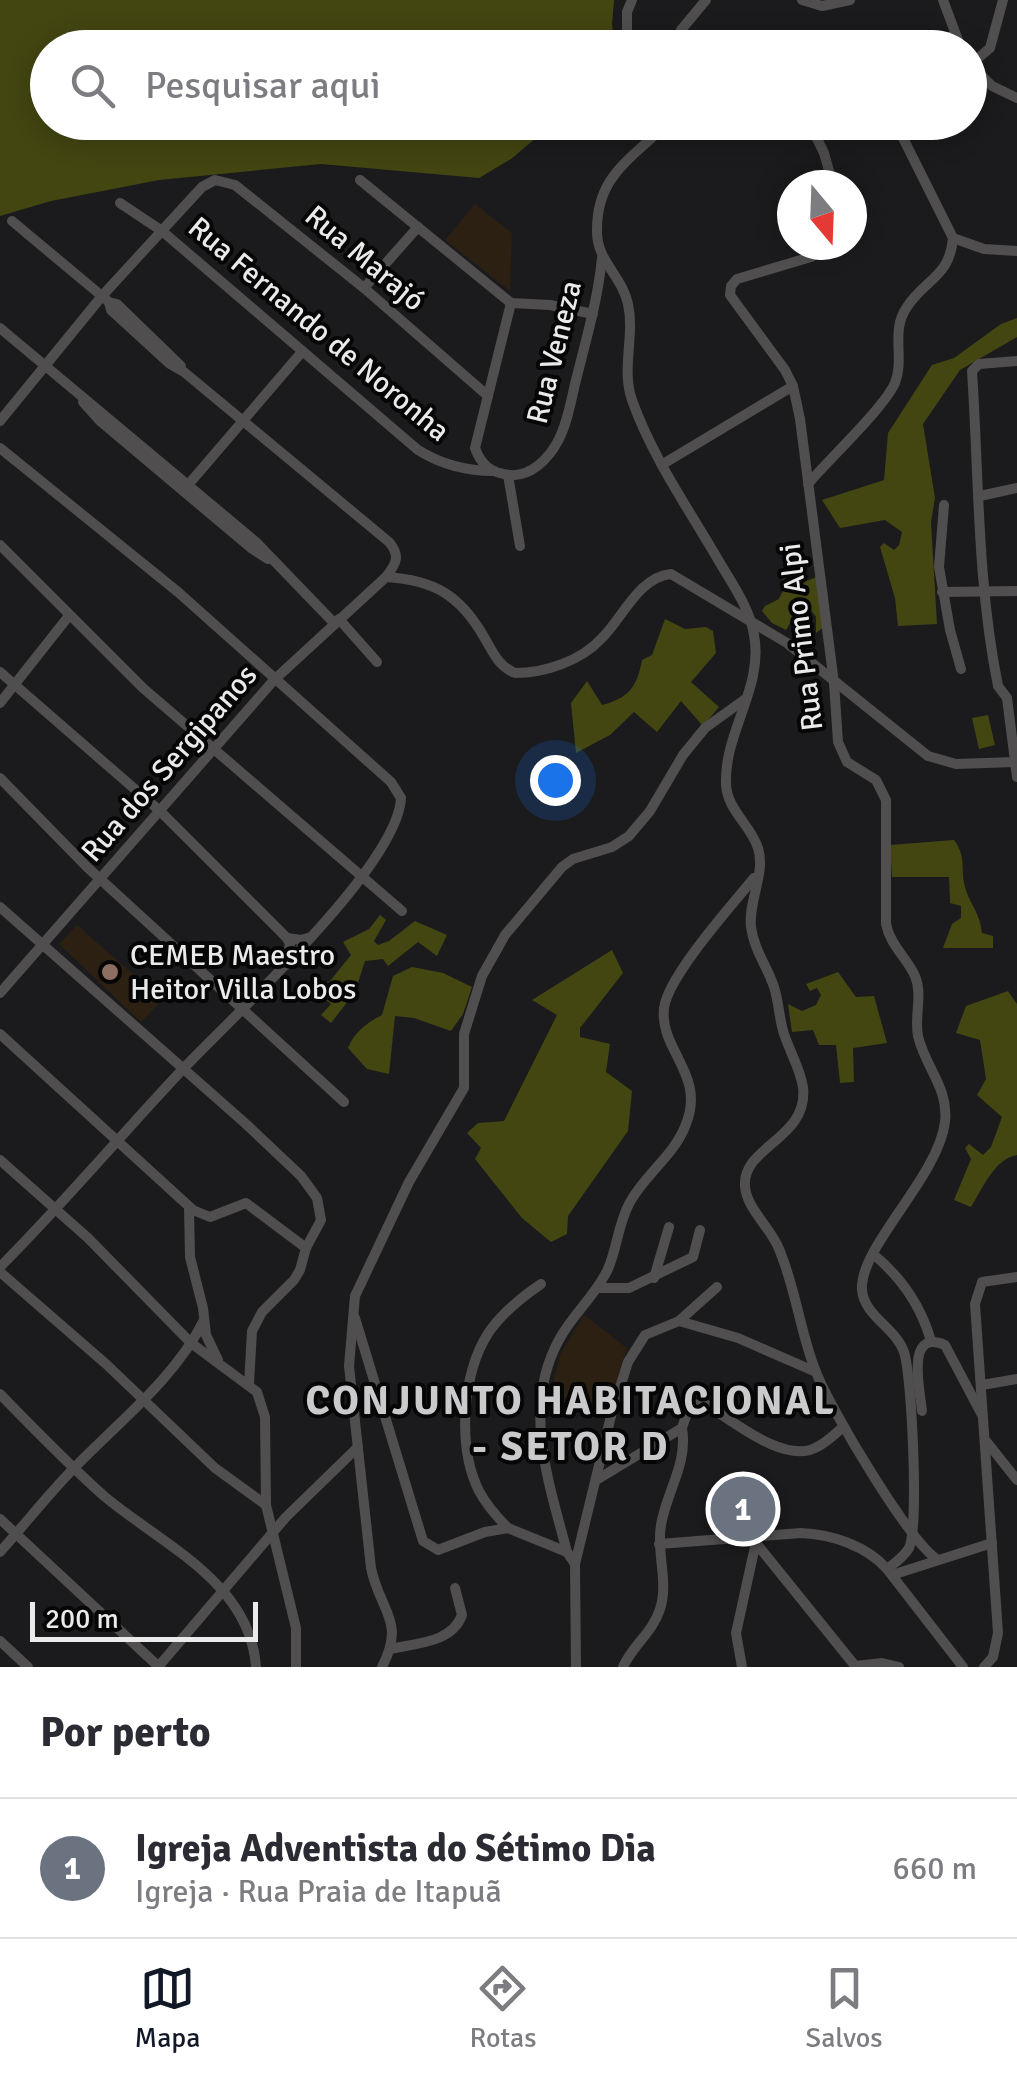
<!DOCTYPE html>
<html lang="pt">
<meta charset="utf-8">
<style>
:root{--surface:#fff;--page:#f7f7f7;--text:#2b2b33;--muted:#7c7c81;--line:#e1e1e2;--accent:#111827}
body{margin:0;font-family:Signika,sans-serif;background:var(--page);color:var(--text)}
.compass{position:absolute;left:777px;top:170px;width:90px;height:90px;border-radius:50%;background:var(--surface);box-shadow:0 5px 25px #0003;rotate:161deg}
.scale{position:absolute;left:30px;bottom:25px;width:228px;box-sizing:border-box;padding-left:10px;border:5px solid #eaeaeb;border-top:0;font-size:28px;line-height:35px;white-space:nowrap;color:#eaeaeb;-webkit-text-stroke:8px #060607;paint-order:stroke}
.you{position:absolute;left:555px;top:780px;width:35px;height:35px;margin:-25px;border:8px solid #fff;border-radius:50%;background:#1a73e8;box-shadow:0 0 0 15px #1a73e833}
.badge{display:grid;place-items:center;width:65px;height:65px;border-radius:50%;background:var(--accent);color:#fff;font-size:32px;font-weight:700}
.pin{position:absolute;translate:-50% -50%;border:5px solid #fff;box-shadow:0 2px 10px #0006}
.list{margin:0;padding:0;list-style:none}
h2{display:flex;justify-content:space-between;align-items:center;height:130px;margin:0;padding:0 40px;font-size:42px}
h2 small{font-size:32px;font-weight:400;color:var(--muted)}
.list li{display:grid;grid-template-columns:65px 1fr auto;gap:30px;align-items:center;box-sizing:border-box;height:140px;padding:0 40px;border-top:2px solid var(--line)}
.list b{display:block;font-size:38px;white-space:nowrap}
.list p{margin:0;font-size:32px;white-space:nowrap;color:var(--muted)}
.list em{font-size:32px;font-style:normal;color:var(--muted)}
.icon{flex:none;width:55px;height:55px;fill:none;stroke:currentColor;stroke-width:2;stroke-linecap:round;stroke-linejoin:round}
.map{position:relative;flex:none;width:1017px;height:1667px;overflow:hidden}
.search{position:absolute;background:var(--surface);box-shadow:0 5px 25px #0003;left:30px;right:30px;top:30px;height:110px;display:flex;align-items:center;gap:25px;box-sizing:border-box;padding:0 35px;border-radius:55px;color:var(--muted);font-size:38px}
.sheet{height:270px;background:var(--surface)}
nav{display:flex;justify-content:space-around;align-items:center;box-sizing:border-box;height:140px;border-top:2px solid var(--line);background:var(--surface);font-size:28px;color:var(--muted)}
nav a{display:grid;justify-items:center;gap:5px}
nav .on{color:var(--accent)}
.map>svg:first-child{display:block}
.education{fill:#2b2012}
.green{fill:#434611}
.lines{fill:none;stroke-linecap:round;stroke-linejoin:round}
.minor{stroke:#504e4e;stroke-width:10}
.education-dot{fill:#8d6e63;stroke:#060607;stroke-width:4}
.labels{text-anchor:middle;stroke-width:8;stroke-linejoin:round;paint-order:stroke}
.street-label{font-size:30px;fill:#eaeaeb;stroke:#060607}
.poi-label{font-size:30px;fill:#eaeaeb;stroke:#060607;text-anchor:start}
.district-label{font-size:40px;font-weight:bold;letter-spacing:2.5px;fill:#cacacd;stroke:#060607}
</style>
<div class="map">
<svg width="1017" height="1667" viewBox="0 0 1017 1667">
<rect width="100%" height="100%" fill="#1b1b1d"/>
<!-- education -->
<g class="education">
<polygon points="475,204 512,233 510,291 445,240"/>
<polygon points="77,925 162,1000 141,1022 59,944"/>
<polygon points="584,1315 627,1348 609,1407 575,1405 574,1398 549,1397 561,1353"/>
</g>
<!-- green -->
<g class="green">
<polygon points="0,0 614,0 612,24 615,47 48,48 48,122 554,123 511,159 479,178 321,164 159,180 51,201 0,216"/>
<polygon points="1017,318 1017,337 960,370 923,424 935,498 931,522 937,624 898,626 895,598 880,547 884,543 894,550 899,545 902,532 885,520 840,528 822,500 884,480 888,433 932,365 954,358 1001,324"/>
<polygon points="787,568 806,581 817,577 825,626 816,633 816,617 809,607 797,611 786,630 772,623 762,611 765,606 779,599 786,584 777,572"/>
<path d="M665,619L685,629L706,627L713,631L716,653L691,682L719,707L703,726L681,701L657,732L634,712L610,735L576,753L571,703L587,681L602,705C629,698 637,687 642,660L652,655Z"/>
<polygon points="988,715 995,745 979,749 972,718"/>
<path d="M954,840C967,858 960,867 965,887C970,905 980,912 982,933L993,936V948H943L952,924L961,918V906L950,903L949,877H892L890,845Z"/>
<polygon points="380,915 386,920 374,941 378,945 389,941 415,921 447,935 437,956 418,942 388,966 383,959 365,961 355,992 331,1023 321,1015 331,1004 321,996 309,999 310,991 330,981 351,955 343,942 369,929"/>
<polygon points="612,950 623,973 580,1028 580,1037 610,1044 606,1072 632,1091 628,1131 568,1216 567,1234 551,1242 522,1218 475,1159 481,1148 467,1133 478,1123 504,1121 557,1015 532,1000"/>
<path d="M412,967L443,973L472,987L463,1014L451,1031L414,1018L395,1016L389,1074L367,1069L348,1048C354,1032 368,1022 382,1015L393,976Z"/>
<polygon points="838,972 856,997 874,996 887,1043 853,1048 854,1082 840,1083 836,1045 819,1045 813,1030 792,1032 788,1004 802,1011 816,1005 821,995 817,988 810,991 806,984"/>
<path d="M1008,991L1017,1004V1155C994,1159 983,1188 971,1207L954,1200L971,1159L965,1148L969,1144L983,1155L991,1147L1002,1117L977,1095L986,1079L980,1040L956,1033L966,1006Z"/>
</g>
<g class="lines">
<!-- minor -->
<g class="minor">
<polyline points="632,0 627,12 627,32 645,48"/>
<polyline points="802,0 822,6 850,0"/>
<polyline points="943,0 961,48"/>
<polyline points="679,48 681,30 706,0"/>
<polyline points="970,64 992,86 1017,98"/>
<polyline points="970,65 990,48 1003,0"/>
<path d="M668,122C633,159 596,174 597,232C597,261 622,276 628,304C635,336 621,369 632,400C652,457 690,511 720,563C733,585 750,609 754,635C764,687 724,732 726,784C727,810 750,824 758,848C766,873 748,901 751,927C754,950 767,966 774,987C779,1002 779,1019 784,1034C790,1052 800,1068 803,1087C809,1139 742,1146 745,1186C746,1208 771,1228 779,1249C796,1289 800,1332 816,1372C830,1408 909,1542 938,1560"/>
<polyline points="809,122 824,153 833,185"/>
<polyline points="891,122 903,138 953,238 984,249 1017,251"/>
<polyline points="360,180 511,303 550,305 593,314"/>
<path d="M120,203L162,231L418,450C442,465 467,471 494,471"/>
<polyline points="12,221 109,302 117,304 181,366"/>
<path d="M826,245L811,257L737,279L731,286L730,295L785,370L793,386L800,419L834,683L838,742L847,762L876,780L886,800V924C890,945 907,958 915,976C923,995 914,1017 918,1036C925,1067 949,1088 945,1122C938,1178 859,1247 862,1290C864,1316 896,1328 904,1352C912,1376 919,1528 909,1548C904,1557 895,1563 887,1569"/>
<polyline points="364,288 418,227"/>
<path d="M511,303L475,448C481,465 491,473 510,475C531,477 549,458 558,441C568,422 571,400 576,380C586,340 598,299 602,258"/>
<polyline points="0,328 256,542 334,623"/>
<path d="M1017,361L979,364L972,371C979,477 977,582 998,686L1007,698L1017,777"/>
<polyline points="83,402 100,421 251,548 268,559"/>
<polyline points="0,421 102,296 202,187 215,180 235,185 364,288 488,396"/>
<path d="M0,448L178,592L391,782L401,798C398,866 232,1017 182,1070C121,1135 63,1204 0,1267"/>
<polyline points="663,464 793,386"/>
<polyline points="508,475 520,546"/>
<path d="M808,484C829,459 883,409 895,383C905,358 890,331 907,307C925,279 950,277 953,238"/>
<polyline points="188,485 301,353"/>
<polyline points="980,496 1017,488"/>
<polyline points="944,505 939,567 950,630 961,669"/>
<polyline points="0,545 143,688 402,911"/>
<path d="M386,577C434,580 460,595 484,637C493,652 498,666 515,673C545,673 581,661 602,638C623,617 639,577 671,574L787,643L928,756L956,764L1015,762"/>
<polyline points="942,592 1017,591"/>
<polyline points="339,619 377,662"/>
<polyline points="0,672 160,811 287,938"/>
<polyline points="0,703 68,617"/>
<polyline points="0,778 87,867 344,1102"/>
<polyline points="0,907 246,1124 301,1176 317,1198 321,1220 306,1248 300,1270 294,1280 262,1312 252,1331 249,1384"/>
<polyline points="286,965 290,944 287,938 301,940 311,937"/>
<path d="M0,993L274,680L386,577C396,564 401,556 389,542L184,372L170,364L111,310L109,302"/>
<polyline points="0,1034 193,1210 210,1217 246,1203 306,1248"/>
<polyline points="0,1160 88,1238 191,1343 257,1392 265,1417 266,1505 296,1628 296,1667"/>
<polyline points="189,1208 190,1257 203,1308 206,1335 218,1360"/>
<path d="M873,1254C901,1277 921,1306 931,1341"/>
<polyline points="0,1272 106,1364 215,1468 266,1505"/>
<polyline points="654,1278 669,1227"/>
<polyline points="597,1288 629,1288 693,1257 700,1230"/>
<polyline points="355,1318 423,1541 438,1550 485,1532 508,1528 567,1552"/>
<polyline points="679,1321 738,1338 816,1372"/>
<polyline points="982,1385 1017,1379"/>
<path d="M0,1394C34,1429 68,1464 104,1496C161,1544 250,1582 256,1667"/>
<path d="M922,1411C920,1390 905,1328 945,1345L982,1415"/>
<polyline points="986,1441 1017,1480"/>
<path d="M598,1479L682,1428L688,1410L699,1404L707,1405C734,1422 786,1465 817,1447C827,1442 835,1434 843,1427"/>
<polyline points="0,1519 159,1667"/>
<path d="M508,1528C497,1517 487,1506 479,1491C457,1447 462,1373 489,1332C502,1313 522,1297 541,1284"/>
<polyline points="756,1543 856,1667"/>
<path d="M659,1544L801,1533C831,1534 867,1546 887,1569L963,1667"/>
<path d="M0,1552C26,1523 50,1492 77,1465C121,1420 176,1377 204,1320"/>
<path d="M575,1564L567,1552C549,1482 521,1407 560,1338C574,1313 596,1295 608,1269C617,1248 618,1225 629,1204C644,1175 675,1155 686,1124C706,1074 659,1050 664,1008C668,976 732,905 754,878"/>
<polyline points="892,1575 992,1543"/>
<polyline points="0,1641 28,1667"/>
<path d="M390,1649C416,1643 452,1643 462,1615L455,1588"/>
<polyline points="855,1666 882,1663 899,1667"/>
<polyline points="158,1667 286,1517 358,1447"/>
<path d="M382,1667C406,1620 380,1612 371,1568L349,1366L355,1296L409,1182L464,1088V1034L482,976L505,935L562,867L573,859L612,847L629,836L650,811L683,755L705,728L744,700"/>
<polyline points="576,1667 575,1564 611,1416 628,1362 645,1335 679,1321 717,1287"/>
<path d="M623,1667C632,1646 653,1632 660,1609C669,1583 656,1552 661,1525C667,1490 688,1464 682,1428"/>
<polyline points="742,1667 736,1633 756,1542"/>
<polyline points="984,1667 993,1657 998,1633 975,1304 982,1282 1017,1277"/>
</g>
</g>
<!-- markers -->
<circle class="education-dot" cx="110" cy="972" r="10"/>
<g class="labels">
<!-- street labels -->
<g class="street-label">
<text transform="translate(365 258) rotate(40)" y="10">Rua Marajó</text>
<text transform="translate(319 329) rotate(40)" y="10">Rua Fernando de Noronha</text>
<text transform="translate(554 352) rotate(-76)" y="10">Rua Veneza</text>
<text transform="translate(801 637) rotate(-97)" y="10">Rua Primo Alpi</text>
<text transform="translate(169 763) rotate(-49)" y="10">Rua dos Sergipanos</text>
</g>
<!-- poi labels -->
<g class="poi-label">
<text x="130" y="965">CEMEB Maestro<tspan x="130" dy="34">Heitor Villa Lobos</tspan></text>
</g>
<!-- district labels -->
<g class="district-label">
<text x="571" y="1414">CONJUNTO HABITACIONAL<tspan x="571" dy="46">- SETOR D</tspan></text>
</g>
</g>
</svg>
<svg class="compass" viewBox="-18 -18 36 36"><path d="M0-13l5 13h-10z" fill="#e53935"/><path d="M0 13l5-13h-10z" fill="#7c7c81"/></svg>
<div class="scale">200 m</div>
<div class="you"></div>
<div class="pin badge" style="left:743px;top:1509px;background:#6b7280">1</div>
<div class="search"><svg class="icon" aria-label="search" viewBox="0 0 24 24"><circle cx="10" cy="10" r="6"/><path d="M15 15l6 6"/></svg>Pesquisar aqui</div>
</div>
<section class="sheet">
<h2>Por perto<small></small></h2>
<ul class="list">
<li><span class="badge" style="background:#6b7280">1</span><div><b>Igreja Adventista do Sétimo Dia</b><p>Igreja · Rua Praia de Itapuã</p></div><em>660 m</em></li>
</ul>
</section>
<nav>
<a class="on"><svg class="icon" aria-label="map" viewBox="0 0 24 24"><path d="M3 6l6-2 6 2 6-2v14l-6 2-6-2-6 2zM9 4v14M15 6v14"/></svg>Mapa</a>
<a><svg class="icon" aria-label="directions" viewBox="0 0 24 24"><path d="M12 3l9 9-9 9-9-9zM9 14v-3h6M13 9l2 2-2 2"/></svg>Rotas</a>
<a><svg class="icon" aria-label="saved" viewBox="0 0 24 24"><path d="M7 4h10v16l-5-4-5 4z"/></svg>Salvos</a>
</nav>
